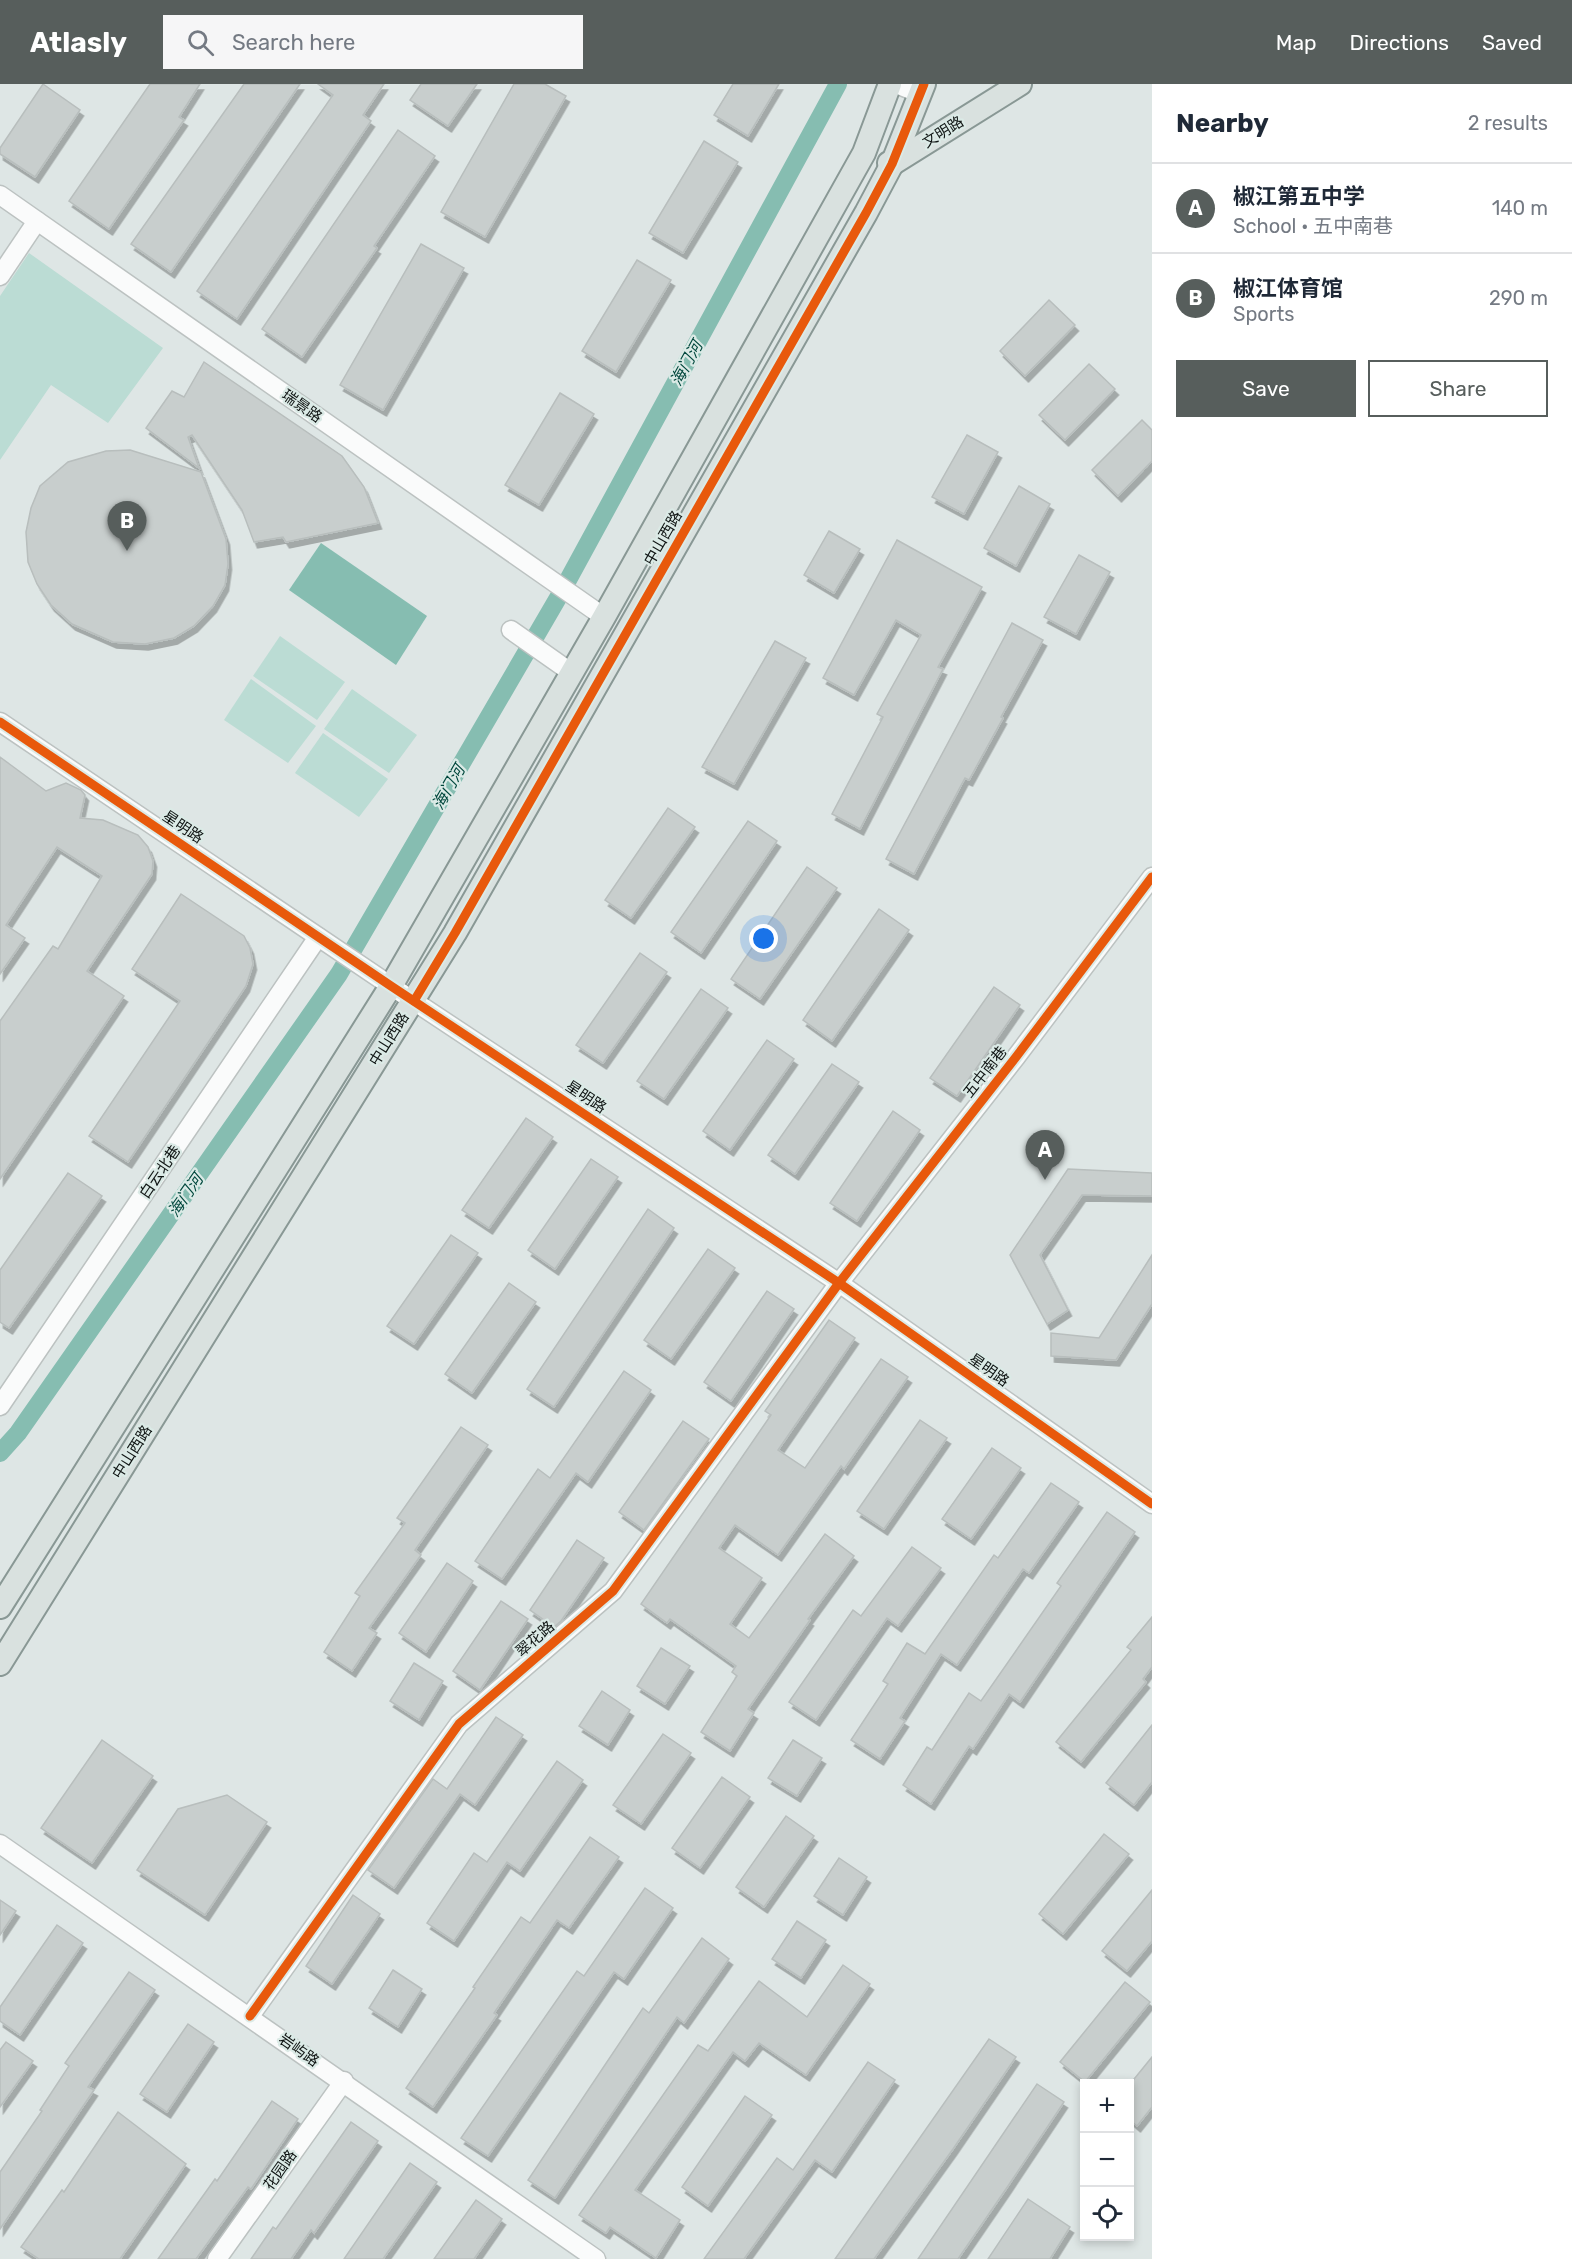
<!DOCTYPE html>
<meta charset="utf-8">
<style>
:root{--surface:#fff;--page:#f6f6f7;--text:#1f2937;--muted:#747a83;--line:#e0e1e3;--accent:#575e5c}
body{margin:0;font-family:Rubik,"Noto Sans SC",sans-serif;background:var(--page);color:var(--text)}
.controls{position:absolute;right:18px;bottom:18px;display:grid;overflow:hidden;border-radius:0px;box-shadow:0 3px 9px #0003}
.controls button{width:54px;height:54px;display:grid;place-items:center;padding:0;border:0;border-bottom:2px solid var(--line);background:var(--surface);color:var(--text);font:30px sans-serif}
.you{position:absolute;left:764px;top:855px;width:21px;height:21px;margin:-15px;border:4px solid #fff;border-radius:50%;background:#1a73e8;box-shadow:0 0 0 9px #1a73e833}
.badge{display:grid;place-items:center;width:39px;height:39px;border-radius:50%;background:var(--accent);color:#fff;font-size:20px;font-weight:700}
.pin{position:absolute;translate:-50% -50px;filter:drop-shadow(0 2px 3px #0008)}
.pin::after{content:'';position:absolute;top:32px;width:21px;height:18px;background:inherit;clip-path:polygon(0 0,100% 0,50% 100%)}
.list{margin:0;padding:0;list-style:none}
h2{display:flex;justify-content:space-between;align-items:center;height:78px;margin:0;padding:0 24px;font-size:26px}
h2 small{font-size:20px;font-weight:400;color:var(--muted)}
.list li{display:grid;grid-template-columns:39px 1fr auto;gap:18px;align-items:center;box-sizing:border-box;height:90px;padding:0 24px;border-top:2px solid var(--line)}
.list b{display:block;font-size:22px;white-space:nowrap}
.list p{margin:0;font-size:20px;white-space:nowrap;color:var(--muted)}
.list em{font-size:20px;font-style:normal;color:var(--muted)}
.actions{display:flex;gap:12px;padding:18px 24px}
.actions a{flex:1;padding:14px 0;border:2px solid var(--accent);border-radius:0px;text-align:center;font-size:21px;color:var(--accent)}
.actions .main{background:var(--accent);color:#fff}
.icon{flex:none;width:33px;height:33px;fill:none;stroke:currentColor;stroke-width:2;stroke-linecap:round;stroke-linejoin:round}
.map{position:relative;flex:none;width:1152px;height:2175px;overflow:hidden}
header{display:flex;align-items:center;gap:36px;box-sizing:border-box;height:84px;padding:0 30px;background:var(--accent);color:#fff}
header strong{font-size:28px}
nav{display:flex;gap:33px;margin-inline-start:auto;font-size:21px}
.search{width:420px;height:54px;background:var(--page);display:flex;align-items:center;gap:15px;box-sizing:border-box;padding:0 21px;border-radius:0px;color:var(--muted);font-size:22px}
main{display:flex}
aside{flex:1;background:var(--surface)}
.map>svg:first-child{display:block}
.green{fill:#bbdcd4}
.water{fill:#86bdb1}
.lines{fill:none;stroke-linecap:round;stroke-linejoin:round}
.canal{stroke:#86bdb1;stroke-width:18}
.building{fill:#c8cecd;stroke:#b8bebd;stroke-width:1.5;filter:url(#shadow)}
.minor-casing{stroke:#bcc2c1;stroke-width:21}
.major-casing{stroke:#899895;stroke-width:26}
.minor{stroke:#fafbfb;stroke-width:18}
.major{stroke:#d9e1df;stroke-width:22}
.cycleway-casing{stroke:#dbeae6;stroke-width:13}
.cycleway{stroke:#e8590c;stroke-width:9}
.labels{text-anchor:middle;stroke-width:4.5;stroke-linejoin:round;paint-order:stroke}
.street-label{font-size:15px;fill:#0f1413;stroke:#dbeae6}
.water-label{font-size:16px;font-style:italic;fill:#00473c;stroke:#dbeae6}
</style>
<header>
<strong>Atlasly</strong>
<div class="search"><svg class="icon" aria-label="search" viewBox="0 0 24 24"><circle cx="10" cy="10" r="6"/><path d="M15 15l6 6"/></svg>Search here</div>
<nav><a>Map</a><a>Directions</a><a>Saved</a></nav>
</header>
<main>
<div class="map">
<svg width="1152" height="2175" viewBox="0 0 1152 2175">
<defs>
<filter id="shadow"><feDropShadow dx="3.5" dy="6" stdDeviation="0" flood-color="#0004"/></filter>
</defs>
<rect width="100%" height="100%" fill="#dee6e5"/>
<!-- green -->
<g class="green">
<polygon points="29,169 163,264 108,339 51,301 0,376 0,212"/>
<polygon points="280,552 345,598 317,636 253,592"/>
<polygon points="251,595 316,642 288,679 224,636"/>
<polygon points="352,605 417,651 389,689 324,645"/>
<polygon points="323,649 388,695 359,733 295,689"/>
</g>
<!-- water -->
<polygon class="water" points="321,459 427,532 396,581 289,506"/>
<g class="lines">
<!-- canal -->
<polyline class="canal" points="0,1369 18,1349 339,890 562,507 838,0"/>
</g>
<!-- building -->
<g class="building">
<polygon points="43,0 80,26 35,93 0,70 0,64"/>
<polygon points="150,0 200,0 179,33 184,36 109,145 69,117"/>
<polygon points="244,0 300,0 171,188 131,160"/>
<polygon points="318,0 384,0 363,31 371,37 237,235 197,207 333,11"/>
<polygon points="421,0 477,0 448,42 410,16"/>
<polygon points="514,0 545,0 566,12 485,153 441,128"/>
<polygon points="733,0 779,0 748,52 714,31"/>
<polygon points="398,46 435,72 374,162 377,164 302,273 262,245"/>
<polygon points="704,57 738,78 683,169 649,149"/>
<polygon points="421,160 464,184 383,326 340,301"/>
<polygon points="637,176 671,196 616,288 582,267"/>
<polygon points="1049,216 1075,241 1025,292 1000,267"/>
<polygon points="204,278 342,372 364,403 378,439 286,458 283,453 254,458 242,426 192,351 188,353 199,384 146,344 172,307 184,313"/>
<polygon points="1089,280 1115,305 1065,356 1039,331"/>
<polygon points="560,309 594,330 539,421 505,401"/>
<polygon points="1142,336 1152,346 1152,377 1118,412 1092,386"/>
<polygon points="967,351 998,368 964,430 932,413"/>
<polygon points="130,366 201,388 226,455 228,480 225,501 213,522 194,542 174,554 145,560 113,558 72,540 51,521 37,500 28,478 26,448 31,424 40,402 68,378 106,367"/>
<polygon points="1019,402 1050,420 1016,482 984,464"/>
<polygon points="829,447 860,465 834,509 804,491"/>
<polygon points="897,456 982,503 938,583 943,585 860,745 832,730 883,633 877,630 921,551 896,536 854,611 823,594"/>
<polygon points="1079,471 1110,488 1076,550 1044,533"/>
<polygon points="1012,539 1043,556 1001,633 1003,634 969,696 965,694 914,790 886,775"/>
<polygon points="775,557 806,574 734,700 702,683"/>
<polygon points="0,673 46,707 66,699 81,706 85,711 80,734 103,736 138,751 148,763 153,777 152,790 87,887 124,912 0,1095 0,937 53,862 58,865 102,792 57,763 6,841 25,854 0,890"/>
<polygon points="668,724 695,743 631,834 605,816"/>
<polygon points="748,737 777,757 701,869 671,848"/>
<polygon points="807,783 837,804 760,915 731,895"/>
<polygon points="181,810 244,852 250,864 253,880 246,902 128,1078 89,1052 180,917 132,885"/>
<polygon points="879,825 909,846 832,957 803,936"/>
<polygon points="640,869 667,888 603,979 576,961"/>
<polygon points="994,903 1020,921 957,1012 930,994"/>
<polygon points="701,905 728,924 664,1015 637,997"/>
<polygon points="767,956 794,975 730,1066 703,1047"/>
<polygon points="832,980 859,998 795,1090 768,1071"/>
<polygon points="893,1027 920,1046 857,1137 830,1119"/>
<polygon points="526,1034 553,1053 489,1144 462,1126"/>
<polygon points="591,1075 618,1093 555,1185 528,1166"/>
<polygon points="1068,1085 1152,1089 1152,1112 1082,1111 1040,1171 1068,1226 1047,1240 1010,1171"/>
<polygon points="68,1089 102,1112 9,1244 0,1238 0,1186"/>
<polygon points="648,1125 674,1144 554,1323 527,1305"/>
<polygon points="451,1151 478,1169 414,1260 387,1242"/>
<polygon points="708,1165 735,1184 671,1275 644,1256"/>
<polygon points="1152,1171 1152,1220 1116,1276 1051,1272 1051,1249 1099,1254"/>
<polygon points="509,1199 536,1218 472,1309 445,1290"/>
<polygon points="767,1207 794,1225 731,1317 704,1298"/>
<polygon points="829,1236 855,1254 778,1366 805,1384 881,1275 908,1293 844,1385 841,1382 778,1471 735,1441 719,1464 762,1494 730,1540 749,1554 825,1450 854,1472 808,1535 810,1536 748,1625 754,1629 730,1667 701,1648 737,1592 732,1588 736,1582 670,1535 667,1539 641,1520 771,1331 765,1327"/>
<polygon points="624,1287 651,1306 588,1398 576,1389 502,1495 475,1477 538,1385 550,1394"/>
<polygon points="920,1336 947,1354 884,1445 857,1427"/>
<polygon points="683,1337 709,1355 644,1446 619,1428"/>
<polygon points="461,1343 488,1361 415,1466 421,1471 369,1544 377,1549 352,1587 324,1568 360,1512 355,1509 405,1439 397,1434"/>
<polygon points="992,1364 1021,1384 971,1455 942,1435"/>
<polygon points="1051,1399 1079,1418 1029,1489 1023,1485 957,1581 941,1570 900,1634 905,1637 880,1675 851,1656 888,1600 883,1597 907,1559 925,1570 994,1471 998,1474"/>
<polygon points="1107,1428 1135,1448 1020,1618 1009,1610 973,1665 969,1662 931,1720 903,1701 927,1663 932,1666 969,1609 981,1617 1061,1502 1057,1499"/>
<polygon points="577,1456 604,1474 561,1537 554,1543 530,1526"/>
<polygon points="912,1463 941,1484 898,1542 887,1534 816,1636 789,1618 853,1526 861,1532"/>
<polygon points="447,1479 473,1497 426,1568 399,1549"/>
<polygon points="501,1517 528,1535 480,1606 453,1587"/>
<polygon points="1152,1533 1152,1583 1143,1595 1146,1598 1081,1678 1056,1658 1131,1566 1127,1563"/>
<polygon points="661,1564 690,1582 665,1620 637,1602"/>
<polygon points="414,1579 443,1597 419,1636 390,1617"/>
<polygon points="602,1607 630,1626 608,1661 579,1642"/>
<polygon points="496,1633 523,1651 475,1721 460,1710 394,1804 368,1786 433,1695 447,1705"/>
<polygon points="1152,1641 1152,1698 1134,1721 1106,1699"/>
<polygon points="663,1650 691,1669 641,1740 613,1721"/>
<polygon points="102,1656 153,1692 92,1779 41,1744"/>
<polygon points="793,1656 822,1674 797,1712 768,1694"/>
<polygon points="557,1677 583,1696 520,1787 507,1778 454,1857 427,1839 474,1769 487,1778"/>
<polygon points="722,1693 750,1713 700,1784 672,1764"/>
<polygon points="227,1711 267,1738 205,1831 137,1786 178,1725"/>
<polygon points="786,1732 814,1752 764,1823 736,1803"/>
<polygon points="1104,1750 1129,1770 1063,1850 1039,1830"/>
<polygon points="590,1753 619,1773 569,1844 557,1836 494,1929 497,1931 433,2023 406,2004 475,1904 473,1903 521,1833 530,1839"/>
<polygon points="839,1774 867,1793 843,1831 814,1812"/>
<polygon points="645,1804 673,1824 624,1895 614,1888 488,2072 461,2054 577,1887 584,1892"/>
<polygon points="1152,1806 1152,1857 1127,1887 1102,1867"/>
<polygon points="353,1811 380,1830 332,1900 306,1882"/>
<polygon points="0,1816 16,1827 0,1851"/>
<polygon points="797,1837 826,1856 801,1894 772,1875"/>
<polygon points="57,1841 83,1859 20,1951 0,1937 0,1923"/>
<polygon points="702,1854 729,1875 684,1939 677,1933 555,2114 528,2096 643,1924 649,1929"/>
<polygon points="843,1881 870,1900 806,1991 759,1959 745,1977 733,1968 635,2106 680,2136 656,2174 610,2143 606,2149 579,2131 698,1961 708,1967 759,1897 807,1933"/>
<polygon points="393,1886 422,1905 398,1943 369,1924"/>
<polygon points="129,1888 155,1906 88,2003 94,2006 0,2145 0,2088 42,2027 40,2026 69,1982 65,1979"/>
<polygon points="1125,1898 1150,1918 1085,1998 1060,1978"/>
<polygon points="188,1940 214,1958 167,2028 140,2010"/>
<polygon points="989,1955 1016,1973 953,2065 874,2175 835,2175"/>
<polygon points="6,1958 33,1977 0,2023 0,1966"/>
<polygon points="1152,1973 1152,2023 1137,2042 1130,2036 1130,2000"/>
<polygon points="868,1978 895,1996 832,2088 815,2076 744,2175 704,2175 777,2074 793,2086"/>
<polygon points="1037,2000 1064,2018 1008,2102 958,2175 918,2175"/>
<polygon points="745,2012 772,2031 708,2122 682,2103"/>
<polygon points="272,2017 298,2035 251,2105 248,2103 196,2175 158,2175 215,2095 217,2097"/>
<polygon points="118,2028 186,2080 120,2175 39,2175 21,2163 62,2106 64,2108"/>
<polygon points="351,2038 378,2057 314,2149 311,2146 291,2175 251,2175 273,2143 276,2145"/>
<polygon points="410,2079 437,2098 383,2175 344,2175"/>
<polygon points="1028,2115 1070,2143 1050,2175 988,2175"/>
<polygon points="476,2116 502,2135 474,2175 434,2175"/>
</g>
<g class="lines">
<!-- minor casing -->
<g class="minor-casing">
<g id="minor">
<polyline points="896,0 921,10"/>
<polyline points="0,111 604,533"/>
<polyline points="0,192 37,137"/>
<polyline points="511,546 572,589"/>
<polyline points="0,638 391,902 839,1199 1152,1420"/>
<polyline points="0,1322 318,853"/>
<polyline points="0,1760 596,2175"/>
<polyline points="250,1932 459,1640 613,1507 839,1199 1016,973 1152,793"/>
<polyline points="217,2175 344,1997"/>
</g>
</g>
<!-- major casing -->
<g class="major-casing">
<g id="major">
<polyline points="889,79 892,80 1020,0"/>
<polyline points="0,1523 391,902 604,533 864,69 890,0"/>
<polyline points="0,1580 455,849 866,129 892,80 924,0"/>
</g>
</g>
<!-- minor -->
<use href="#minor" class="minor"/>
<!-- major -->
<use href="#major" class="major"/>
<!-- cycleway casing -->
<g class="cycleway-casing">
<g id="cycleway">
<polyline points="0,638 391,902 839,1199 1152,1420"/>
<polyline points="414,917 455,849 866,129 892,80 924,0"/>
<polyline points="250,1932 459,1640 613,1507 839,1199 1016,973 1152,793"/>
</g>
</g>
<!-- cycleway -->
<use href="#cycleway" class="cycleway"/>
</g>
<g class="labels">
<!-- street labels -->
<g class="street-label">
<text transform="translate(943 48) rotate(-32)" y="5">文明路</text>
<text transform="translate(302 322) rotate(35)" y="5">瑞景路</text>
<text transform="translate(663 454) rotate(-60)" y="5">中山西路</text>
<text transform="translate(183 743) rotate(34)" y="5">星明路</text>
<text transform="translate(389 955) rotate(-58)" y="5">中山西路</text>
<text transform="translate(985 988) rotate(-52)" y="5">五中南巷</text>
<text transform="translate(586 1013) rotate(34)" y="5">星明路</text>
<text transform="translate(160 1088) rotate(-56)" y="5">白云北巷</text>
<text transform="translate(989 1286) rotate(35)" y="5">星明路</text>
<text transform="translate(132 1368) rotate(-58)" y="5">中山西路</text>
<text transform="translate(535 1555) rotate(-41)" y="5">翠花路</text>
<text transform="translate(299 1966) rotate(35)" y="5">岩屿路</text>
<text transform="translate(280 2086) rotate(-55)" y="5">花园路</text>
</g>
<!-- water labels -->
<g class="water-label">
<text transform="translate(686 279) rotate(-61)" y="6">海门河</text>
<text transform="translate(448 703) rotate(-60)" y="6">海门河</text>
<text transform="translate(185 1111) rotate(-55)" y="6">海门河</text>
</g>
</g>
</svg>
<div class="controls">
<button>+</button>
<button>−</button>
<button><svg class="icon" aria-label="locate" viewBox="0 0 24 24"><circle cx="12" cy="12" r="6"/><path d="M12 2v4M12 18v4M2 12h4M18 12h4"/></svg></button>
</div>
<div class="you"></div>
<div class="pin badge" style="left:1045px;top:1096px">A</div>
<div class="pin badge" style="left:127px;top:467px">B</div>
</div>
<aside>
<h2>Nearby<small>2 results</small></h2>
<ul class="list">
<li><span class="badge">A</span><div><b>椒江第五中学</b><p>School · 五中南巷</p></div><em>140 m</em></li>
<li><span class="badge">B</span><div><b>椒江体育馆</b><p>Sports</p></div><em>290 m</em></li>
</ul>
<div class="actions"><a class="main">Save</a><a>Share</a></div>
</aside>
</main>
